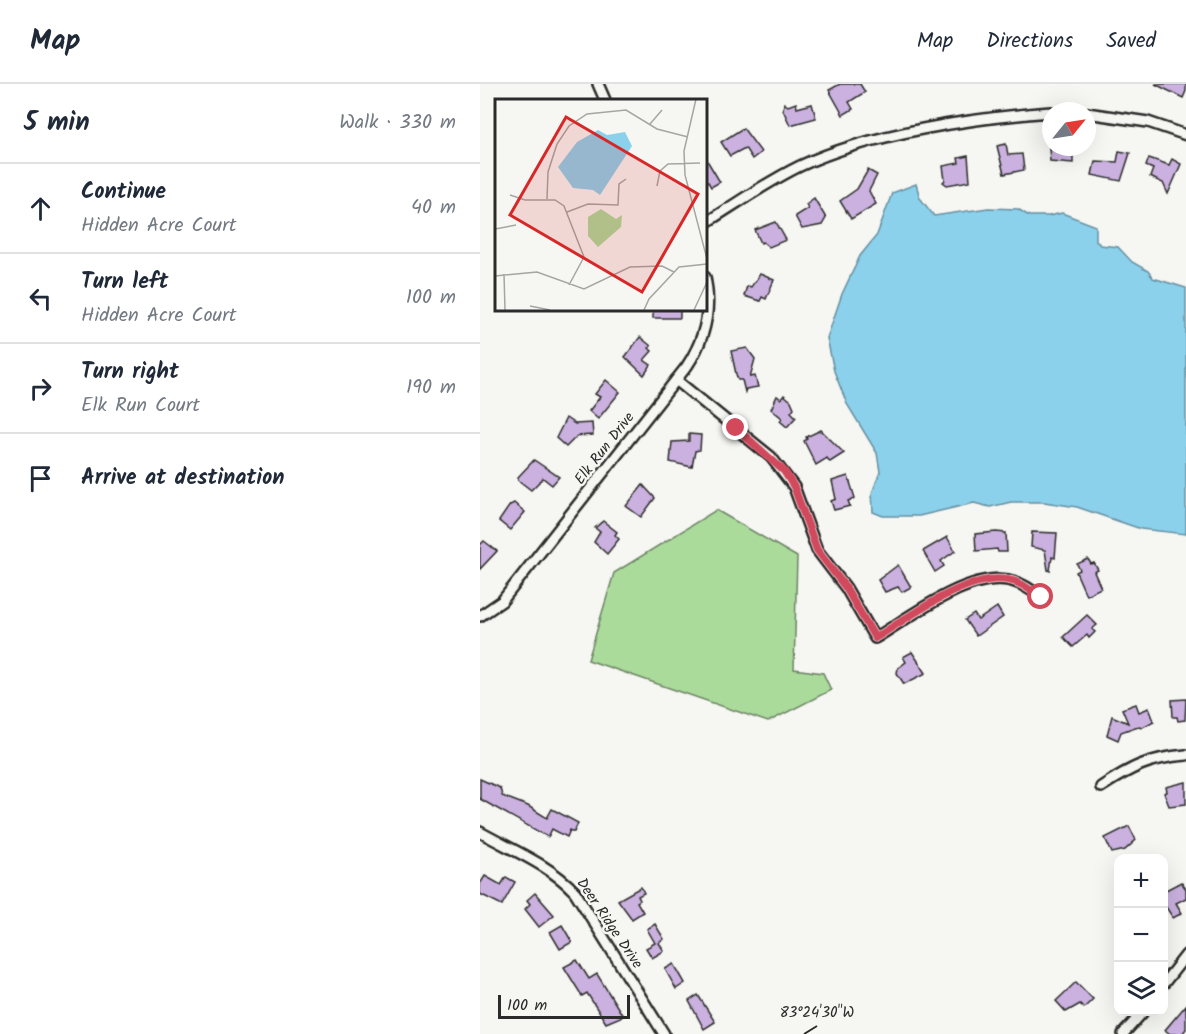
<!DOCTYPE html>
<meta charset="utf-8">
<style>
:root{--surface:#fff;--page:#f2f2f3;--text:#1f2937;--muted:#747a83;--line:#e0e1e3}
body{margin:0;font-family:Kalam,sans-serif;background:var(--page);color:var(--text)}
.controls{position:absolute;right:18px;bottom:18px;display:grid;overflow:hidden;border-radius:12px;box-shadow:0 6px 24px #0002}
.controls button{width:54px;height:54px;display:grid;place-items:center;padding:0;border:0;border-bottom:2px solid var(--line);background:var(--surface);color:var(--text);font:30px sans-serif}
.compass{position:absolute;left:562px;top:18px;width:54px;height:54px;border-radius:50%;background:var(--surface);box-shadow:0 6px 24px #0002;rotate:60deg}
.scale{position:absolute;left:18px;bottom:15px;width:132px;box-sizing:border-box;padding-left:6px;border:3px solid #2b2b2b;border-top:0;font-size:16px;line-height:21px;white-space:nowrap;color:#2b2b2b;-webkit-text-stroke:4px #f6f6f2;paint-order:stroke}
.stop{position:absolute;width:18px;height:18px;margin:-14px;border:4px solid #d1495b;border-radius:50%;background:#fff}
.stop.end{background:#d1495b;border-color:#fff;box-shadow:0 2px 6px #0008}
.list{margin:0;padding:0;list-style:none}
h2{display:flex;justify-content:space-between;align-items:center;height:78px;margin:0;padding:0 24px;font-size:26px}
h2 small{font-size:20px;font-weight:400;color:var(--muted)}
.list li{display:grid;grid-template-columns:39px 1fr auto;gap:18px;align-items:center;box-sizing:border-box;height:90px;padding:0 24px;border-top:2px solid var(--line)}
.list b{display:block;font-size:22px;white-space:nowrap}
.list p{margin:0;font-size:20px;white-space:nowrap;color:var(--muted)}
.list em{font-size:20px;font-style:normal;color:var(--muted)}
.icon{flex:none;width:33px;height:33px;fill:none;stroke:currentColor;stroke-width:2;stroke-linecap:round;stroke-linejoin:round}
.map{position:relative;flex:none;width:706px;height:950px;overflow:hidden}
header{display:flex;align-items:center;gap:36px;box-sizing:border-box;height:84px;padding:0 30px;background:var(--surface);border-bottom:2px solid var(--line)}
header strong{font-size:28px}
nav{display:flex;gap:33px;margin-inline-start:auto;font-size:21px}
main{display:flex}
aside{flex:1;background:var(--surface)}
.map>svg:first-child{display:block}
.green{fill:#abdb9b;stroke:#6b8363;stroke-width:1.5}
.water{fill:#8bd1ec;stroke:#658f9f;stroke-width:1.5}
.building{fill:#cab1df;stroke:#2b2b2b;stroke-width:1.5}
.lines{fill:none;stroke-linecap:round;stroke-linejoin:round}
.street-casing{stroke:#2b2b2b;stroke-width:14}
.street{stroke:#f6f6f2;stroke-width:9}
.route{stroke:#d1495b;stroke-width:8}
.ticks{fill:none;stroke:#2b2b2b;stroke-width:2}
.labels{text-anchor:middle;stroke-width:5;stroke-linejoin:round;paint-order:stroke}
.street-label{font-size:15px;fill:#2b2b2b;stroke:#f6f6f2}
.inset-road{fill:none;stroke:#a5a5a2;stroke-width:1.5}
.view{fill:#d62828;fill-opacity:0.15;stroke:#d62828;stroke-width:3}
.inset-edge{fill:none;stroke:#2b2b2b;stroke-width:3}
.ticks-label{font-size:15px;text-anchor:middle;fill:#2b2b2b;stroke:#f6f6f2;stroke-width:5;stroke-linejoin:round;paint-order:stroke}
</style>
<header>
<strong>Map</strong>
<nav><a>Map</a><a>Directions</a><a>Saved</a></nav>
</header>
<main>
<aside>
<h2>5 min<small>Walk · 330 m</small></h2>
<ul class="list">
<li><svg class="icon" aria-label="ahead" viewBox="0 0 24 24"><path d="M12 20V5M6 11l6-6 6 6"/></svg><div><b>Continue</b><p>Hidden Acre Court</p></div><em>40 m</em></li>
<li><svg class="icon" aria-label="left" viewBox="0 0 24 24"><path d="M17 20v-9H6M10 6l-5 5 5 5"/></svg><div><b>Turn left</b><p>Hidden Acre Court</p></div><em>100 m</em></li>
<li><svg class="icon" aria-label="right" viewBox="0 0 24 24"><path d="M7 20v-9h11M14 6l5 5-5 5"/></svg><div><b>Turn right</b><p>Elk Run Court</p></div><em>190 m</em></li>
<li><svg class="icon" aria-label="arrive" viewBox="0 0 24 24"><path d="M6 21V4h12l-3 4 3 4H6"/></svg><div><b>Arrive at destination</b></div></li>
</ul>
</aside>
<div class="map">
<svg width="706" height="950" viewBox="0 0 706 950">
<rect width="100%" height="100%" fill="#f6f6f2"/>
<filter id="ink" filterUnits="userSpaceOnUse"><feTurbulence type="fractalNoise" baseFrequency=".0167" numOctaves="2"/><feDisplacementMap in="SourceGraphic" scale="12" xChannelSelector="R" yChannelSelector="G"/><feConvolveMatrix kernelMatrix="1 2 1 2 8 2 1 2 1" color-interpolation-filters="sRGB"/></filter>
<g filter="url(#ink)">
<!-- green -->
<polygon class="green" points="236,426 317,473 314,585 343,589 351,606 288,638 108,576 134,489"/>
<!-- water -->
<polygon class="water" points="436,100 440,114 454,132 508,124 538,125 549,132 569,132 582,129 616,142 616,156 620,161 638,163 652,178 668,187 673,194 706,204 706,450 661,445 597,423 564,418 531,418 510,423 494,419 439,432 403,432 393,428 392,409 400,388 397,369 367,320 354,287 347,254 362,210 380,172 397,151 412,109"/>
<!-- building -->
<g class="building">
<polygon points="360,0 380,0 385,8 369,18 373,25 363,31 349,6"/>
<polygon points="675,0 706,0 706,7 703,14"/>
<polygon points="304,19 308,22 316,19 317,24 332,20 336,34 310,41 303,26"/>
<polygon points="263,44 281,68 272,75 265,64 250,72 241,58"/>
<polygon points="526,60 528,71 542,70 544,86 524,90 517,62"/>
<polygon points="593,63 593,79 570,77 569,64"/>
<polygon points="639,67 650,69 641,97 612,91 615,77 637,78"/>
<polygon points="488,72 490,97 467,101 463,98 465,96 463,82 479,79 478,74"/>
<polygon points="225,73 240,98 231,103 228,98 225,99"/>
<polygon points="669,74 689,81 692,75 701,80 688,110 683,99 670,93 673,85 666,82"/>
<polygon points="388,86 397,91 389,107 396,120 371,135 360,117 377,105"/>
<polygon points="334,114 346,134 342,141 322,145 315,132 328,124 326,120"/>
<polygon points="296,138 306,156 289,163 283,158 281,159 275,146"/>
<polygon points="280,190 294,196 286,215 282,213 280,217 264,212 267,202 271,203"/>
<rect x="173" y="225" width="27" height="9"/>
<polygon points="160,253 171,262 169,264 172,267 164,276 171,281 164,291 145,273"/>
<polygon points="267,264 275,275 270,293 275,292 278,303 266,305 265,308 262,296 258,296 256,290 251,267"/>
<polygon points="126,296 140,308 118,335 109,327 120,313 115,310"/>
<polygon points="304,311 311,317 314,324 311,328 316,333 307,343 300,337 302,334 291,325 297,312 301,315"/>
<polygon points="86,334 95,340 112,339 113,351 97,352 86,363 76,354"/>
<polygon points="341,346 364,369 350,378 347,374 336,381 324,357 327,355 326,353"/>
<polygon points="209,350 221,351 220,366 215,367 212,383 190,378 192,358 209,357"/>
<polygon points="54,376 79,393 72,401 63,394 51,406 38,396 38,393"/>
<polygon points="368,392 375,414 368,417 370,422 354,426 351,417 356,415 352,397"/>
<polygon points="163,401 175,414 161,433 146,422"/>
<polygon points="34,419 45,428 30,446 19,437 30,421"/>
<polygon points="123,437 137,448 135,451 139,455 127,470 114,458 120,448 115,444"/>
<polygon points="516,448 526,449 527,468 518,468 517,465 496,467 495,450"/>
<polygon points="552,448 577,449 575,474 572,473 570,487 568,486 565,466 551,463"/>
<polygon points="467,453 475,467 461,477 464,482 455,488 443,467"/>
<polygon points="4,457 17,467 0,485 0,461"/>
<polygon points="608,475 611,480 614,479 618,486 614,488 621,504 606,511 596,488 600,486 597,480"/>
<polygon points="418,481 431,503 422,508 418,503 405,508 398,496"/>
<polygon points="517,523 523,533 496,552 485,536 494,530 498,536"/>
<polygon points="607,531 617,541 612,545 615,548 609,554 607,551 593,563 583,553"/>
<polygon points="432,568 446,589 424,600 417,589 418,584 426,578 423,573"/>
<polygon points="706,615 705,636 698,637 697,633 693,633 692,616"/>
<polygon points="656,620 659,628 669,624 674,637 661,644 660,642 655,643 641,648 638,656 627,651 632,632 648,639 642,625"/>
<polygon points="0,695 20,704 22,712 48,722 67,734 72,725 98,739 94,748 90,746 87,753 72,745 68,753 0,715"/>
<polygon points="706,698 706,720 689,722 684,709 687,708 686,703"/>
<polygon points="649,742 656,756 645,766 632,769 625,754"/>
<polygon points="5,792 21,801 26,793 35,798 22,821 0,810 0,800"/>
<polygon points="701,798 706,805 706,814 696,819 702,829 693,834 684,820 684,807"/>
<polygon points="161,803 164,809 158,812 160,816 157,818 163,828 152,835 138,816"/>
<polygon points="55,809 74,831 59,843 45,825 50,820 47,816"/>
<polygon points="175,840 184,855 179,859 184,867 172,874 166,864 175,859 167,845"/>
<polygon points="82,841 92,858 80,865 70,848"/>
<polygon points="97,876 109,895 117,890 143,932 126,939 107,909 102,912 84,883"/>
<polygon points="194,880 205,899 196,905 185,885"/>
<polygon points="596,898 613,915 604,924 600,920 586,928 576,917"/>
<polygon points="218,911 235,938 224,945 209,917"/>
<polygon points="706,921 706,945 702,950 690,950 685,946"/>
</g>
<g class="lines">
<!-- street casing -->
<g class="street-casing">
<g id="street">
<polyline points="118,0 125,16"/>
<polyline points="607,29 668,38 706,51"/>
<path d="M225,139C256,120 287,98 320,82C390,49 494,34 571,28"/>
<path d="M196,296L291,373L314,403L337,466L366,504L395,554C430,533 487,489 528,496C540,498 551,506 561,513"/>
<path d="M0,532L22,517L207,282C225,255 232,226 225,193"/>
<path d="M621,703C651,683 670,674 706,671"/>
<path d="M0,748C32,766 70,781 95,808L184,950"/>
<polyline points="684,899 706,871"/>
<polyline points="643,950 663,928"/>
</g>
</g>
<!-- street -->
<use href="#street" class="street"/>
</g>
</g>
<g class="lines" filter="url(#ink)">
<!-- route -->
<path class="route" d="M256,344L304,387L314,403L337,466L366,504L395,554C430,533 486,489 528,496C541,498 550,506 561,513"/>
</g>
<!-- ticks -->
<path class="ticks" d="M324,950L337,942"/>
<g class="labels">
<!-- street labels -->
<g class="street-label">
<text transform="translate(124 364) rotate(-52)" y="5">Elk Run Drive</text>
<text transform="translate(130 839) rotate(56)" y="5">Deer Ridge Drive</text>
</g>
</g>
<!-- overview -->
<g transform="translate(15 15)">
<rect width="212" height="212" fill="#f6f6f2"/>
<path d="M106,110L121,120L127,116L126,128L103,148L93,137V118Z" fill="#abdb9b"/>
<path d="M103,31L112,36L130,33L137,47L105,96L98,91L78,89L63,68L82,43Z" fill="#8bd1ec"/>
<path class="inset-road" d="M201,0L189,52L190,76L212,160M155,25L167,11M162,87L165,72L173,65L205,64M15,96L30,101H60L69,107L89,158L74,186M52,100L53,73L62,45L74,27L92,15L131,11L162,30L193,38M72,113L93,105L123,106L124,85L131,80M0,130L21,126M9,175L10,211M0,177L42,173L89,190L135,168L167,167L179,173M35,207L55,211M149,211L154,200L184,168L212,165M199,211L212,183"/>
<path class="view" d="M71,18L203,95L147,193L15,116Z"/>
<rect width="212" height="212" class="inset-edge"/>
</g>
<g class="ticks-label">
<text x="337" y="933">83°24'30"W</text>
</g>
</svg>
<div class="controls">
<button>+</button>
<button>−</button>
<button><svg class="icon" aria-label="layers" viewBox="0 0 24 24"><path d="M12 4l9 5-9 5-9-5zM3 14l9 5 9-5"/></svg></button>
</div>
<svg class="compass" viewBox="-18 -18 36 36"><path d="M0-13l5 13h-10z" fill="#e53935"/><path d="M0 13l5-13h-10z" fill="#747a83"/></svg>
<div class="scale">100 m</div>
<div class="stop" style="left:561px;top:513px"></div>
<div class="stop end" style="left:256px;top:344px"></div>
</div>
</main>
